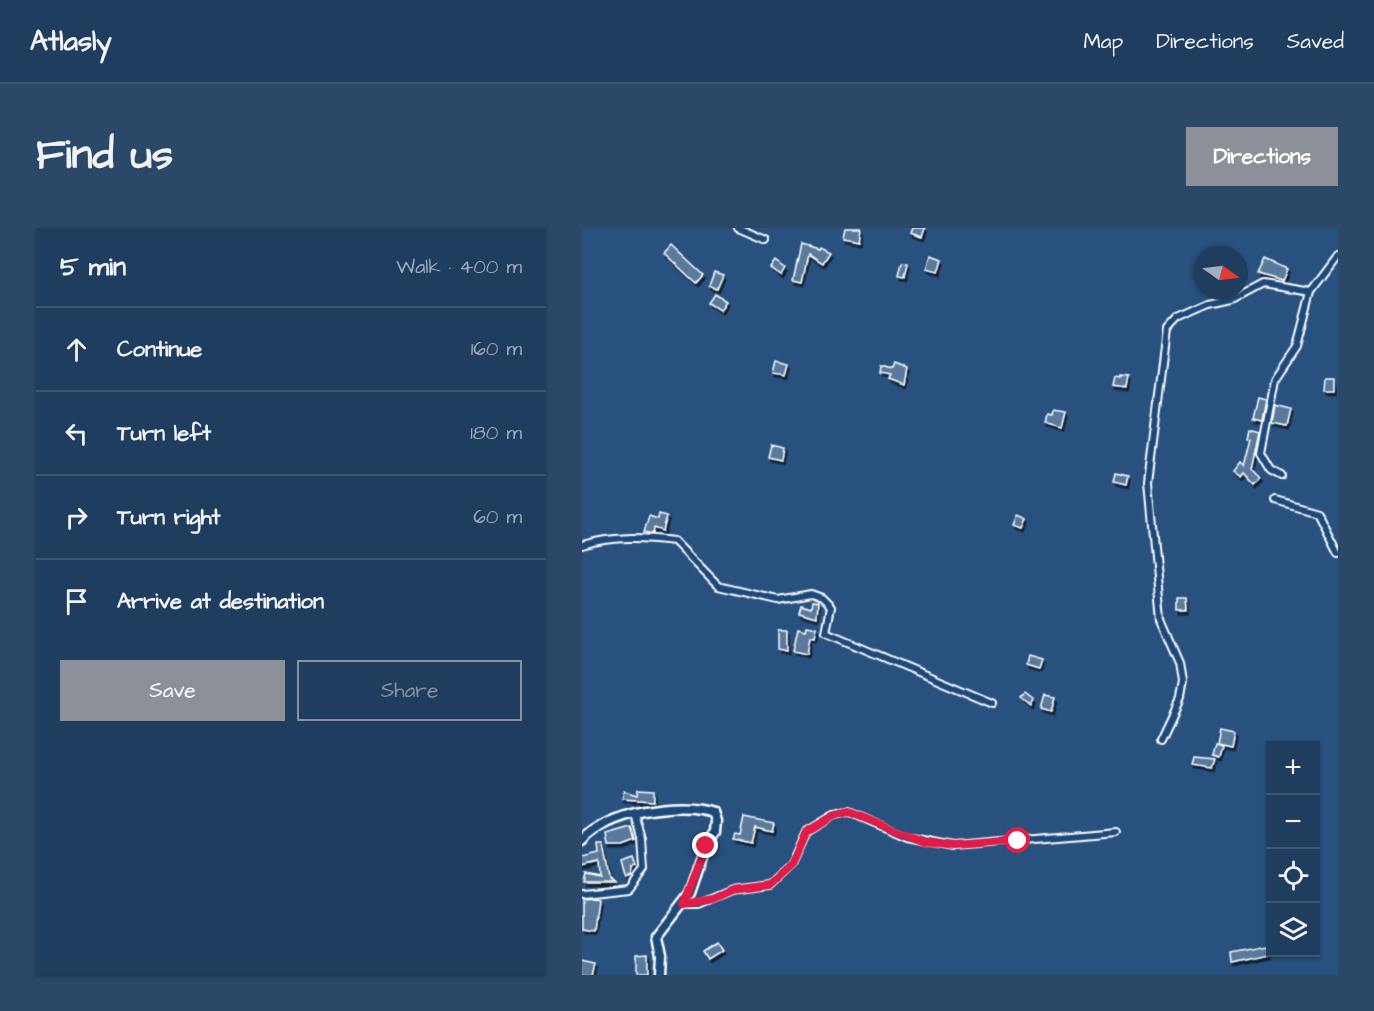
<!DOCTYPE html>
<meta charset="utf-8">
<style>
:root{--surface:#1e3d5f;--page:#2b4868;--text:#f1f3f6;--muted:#a1aebd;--line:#3c5674;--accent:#8c9099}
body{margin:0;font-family:"Architects Daughter",sans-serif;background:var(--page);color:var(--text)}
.controls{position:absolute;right:18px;bottom:18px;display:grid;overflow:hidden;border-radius:0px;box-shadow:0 2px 4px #0004}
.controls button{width:54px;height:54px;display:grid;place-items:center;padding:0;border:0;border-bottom:2px solid var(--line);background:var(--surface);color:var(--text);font:30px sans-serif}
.compass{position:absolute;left:612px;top:18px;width:54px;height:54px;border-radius:50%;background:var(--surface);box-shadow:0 2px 4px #0004;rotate:104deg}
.stop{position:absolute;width:18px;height:18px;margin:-14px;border:4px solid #e11d48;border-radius:50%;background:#fff}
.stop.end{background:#e11d48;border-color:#fff;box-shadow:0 2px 6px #0008}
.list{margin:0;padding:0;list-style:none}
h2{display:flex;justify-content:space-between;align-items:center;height:78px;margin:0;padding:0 24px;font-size:26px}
h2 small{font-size:20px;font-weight:400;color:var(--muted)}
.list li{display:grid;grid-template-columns:39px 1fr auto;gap:18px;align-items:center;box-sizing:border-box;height:84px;padding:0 24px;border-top:2px solid var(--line)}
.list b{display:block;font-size:22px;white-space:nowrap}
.list em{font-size:20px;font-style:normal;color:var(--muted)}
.actions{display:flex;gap:12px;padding:18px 24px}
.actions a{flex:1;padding:14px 0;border:2px solid var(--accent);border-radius:0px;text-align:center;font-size:21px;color:var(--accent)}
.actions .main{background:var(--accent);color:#fff}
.icon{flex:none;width:33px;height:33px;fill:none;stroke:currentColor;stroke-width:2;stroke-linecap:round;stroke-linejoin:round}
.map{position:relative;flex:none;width:756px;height:747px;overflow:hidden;border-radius:0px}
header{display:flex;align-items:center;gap:36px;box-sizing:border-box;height:84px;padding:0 30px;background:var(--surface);border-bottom:2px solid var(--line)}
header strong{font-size:28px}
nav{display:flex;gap:33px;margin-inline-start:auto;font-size:21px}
.intro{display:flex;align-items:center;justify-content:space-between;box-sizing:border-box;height:144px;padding:0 36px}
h1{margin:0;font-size:42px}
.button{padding:15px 27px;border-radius:0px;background:var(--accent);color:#fff;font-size:21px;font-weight:700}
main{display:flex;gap:36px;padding:0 36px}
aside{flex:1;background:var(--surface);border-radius:0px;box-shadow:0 2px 4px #0004}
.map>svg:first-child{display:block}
.building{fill:#5a7a9d;stroke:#fff;stroke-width:1.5;filter:url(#shadow)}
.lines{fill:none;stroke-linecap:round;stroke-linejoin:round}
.minor-casing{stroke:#fff;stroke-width:10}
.secondary-casing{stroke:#fff;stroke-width:13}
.minor{stroke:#1f4a7a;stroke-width:6}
.secondary{stroke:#1f4a7a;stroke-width:8}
.route{stroke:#e11d48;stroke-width:8}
</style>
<header>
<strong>Atlasly</strong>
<nav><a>Map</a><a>Directions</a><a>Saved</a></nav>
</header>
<div class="intro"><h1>Find us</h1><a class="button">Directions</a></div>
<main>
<aside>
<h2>5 min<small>Walk · 400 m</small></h2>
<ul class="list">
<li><svg class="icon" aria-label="ahead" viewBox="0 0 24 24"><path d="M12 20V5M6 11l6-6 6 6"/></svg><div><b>Continue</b></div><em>160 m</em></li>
<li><svg class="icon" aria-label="left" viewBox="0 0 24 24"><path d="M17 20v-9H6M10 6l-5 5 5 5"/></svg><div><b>Turn left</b></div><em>180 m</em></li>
<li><svg class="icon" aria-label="right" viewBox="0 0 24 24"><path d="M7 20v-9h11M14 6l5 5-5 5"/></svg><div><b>Turn right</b></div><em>60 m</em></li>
<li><svg class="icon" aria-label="arrive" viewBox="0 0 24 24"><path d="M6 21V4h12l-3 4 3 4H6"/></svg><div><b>Arrive at destination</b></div></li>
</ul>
<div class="actions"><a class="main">Save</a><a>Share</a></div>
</aside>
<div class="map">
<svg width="756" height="747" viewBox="0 0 756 747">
<defs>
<filter id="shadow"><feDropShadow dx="2" dy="3.5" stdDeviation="0" flood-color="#0009"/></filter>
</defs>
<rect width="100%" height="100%" fill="#28517f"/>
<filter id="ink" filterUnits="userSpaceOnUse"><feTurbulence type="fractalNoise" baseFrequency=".0167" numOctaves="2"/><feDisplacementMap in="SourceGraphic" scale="12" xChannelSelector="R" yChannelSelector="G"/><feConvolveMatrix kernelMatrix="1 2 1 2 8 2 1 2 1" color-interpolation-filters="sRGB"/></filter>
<g filter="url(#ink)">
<!-- building -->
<g class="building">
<polygon points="263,0 279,0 277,12 261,9"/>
<polygon points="330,0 343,0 340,9 328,5"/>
<polygon points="219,16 236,21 237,19 247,24 240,35 226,26 220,54 211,52"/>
<polygon points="89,17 121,47 114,55 82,25"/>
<polygon points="348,27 360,31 356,44 344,41"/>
<polygon points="683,31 705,41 700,53 676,46"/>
<polygon points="194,33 203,40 199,47 189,40"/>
<polygon points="320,34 326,35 323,49 317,48"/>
<polygon points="132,44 141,47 135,61 127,58"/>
<polygon points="133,66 144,73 138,82 127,75"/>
<polygon points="194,133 207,136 204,147 191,145"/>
<polygon points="312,136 325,141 322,157 306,151 308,147 298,145 299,138 310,141"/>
<polygon points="538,149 547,150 545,161 531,159 533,150 538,151"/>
<polygon points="743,149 752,149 752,161 742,161"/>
<polygon points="676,169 684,171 680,192 671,190"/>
<polygon points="693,177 709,181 705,198 690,195"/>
<polygon points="471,182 484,184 480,200 463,195 465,186 470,187"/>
<polygon points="668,200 678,203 670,241 679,250 673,257 662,245 659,249 651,243 658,234 662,238 669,210 666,209"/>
<polygon points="189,217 201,220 199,232 186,229"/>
<polygon points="534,245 546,248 544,257 532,254"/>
<polygon points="77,286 85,288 81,303 72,300 71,306 62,304 67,288 76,291"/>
<polygon points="436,287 445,291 441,300 432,297"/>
<polygon points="597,370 605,370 606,382 597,382"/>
<polygon points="230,374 236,375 235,389 217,384 219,377 229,380"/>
<polygon points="225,398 235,400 233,410 228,409 225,426 211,423 216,400 224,402"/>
<polygon points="196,402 205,402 205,423 196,421"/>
<polygon points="446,428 460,432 457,441 444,437"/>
<polygon points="443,466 452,473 449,478 439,470"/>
<polygon points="463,467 473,469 469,484 459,481"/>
<polygon points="638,500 652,503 649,518 635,515"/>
<polygon points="633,515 640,517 637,529 630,527"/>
<polygon points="612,529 633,531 630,540 610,537"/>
<polygon points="56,561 71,562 71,573 40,571 42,563 55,567"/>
<polygon points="162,589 192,595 190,603 173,599 169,615 151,611 153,606 158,607"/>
<polygon points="50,600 54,613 41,618 27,618 25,607"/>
<polygon points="16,617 21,617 27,651 32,654 2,654 4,646 18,649 17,635 0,639 0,630 17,626"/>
<polygon points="52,631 55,640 51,641 50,648 44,650 40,635"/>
<polygon points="11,670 16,671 12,703 0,701 0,671"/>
<polygon points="135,714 140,722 126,731 121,723"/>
<polygon points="683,717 686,726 650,734 649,724"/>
<polygon points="65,727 65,747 54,747 54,728"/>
<polygon points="0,733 14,736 11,747 0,747"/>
</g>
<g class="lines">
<!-- minor casing -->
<g class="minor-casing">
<g id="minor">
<polyline points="156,0 184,12"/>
<polyline points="700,248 689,242 679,225 693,151 715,118 729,64 756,28"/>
<polyline points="693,272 735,284 756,325"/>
<path d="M0,317C31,308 60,309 92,313L136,358L196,372L229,366L240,370L249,379L244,405L410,475"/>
<polyline points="579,511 598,471 601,455 598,435 579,391 566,255 585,103 596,91 628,77 651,72 681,56 729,64"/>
<polyline points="0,666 47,661 62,642 60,611 53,586"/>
<polyline points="102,676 117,676 150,662 188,657 209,637 224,604 252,587 267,584 325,609 371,618 534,604"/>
</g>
</g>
<!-- secondary casing -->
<g class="secondary-casing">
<path id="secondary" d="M0,613C24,584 97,572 131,584L134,593L133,604L124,618L108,665L74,709L78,728L77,747"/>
</g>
<!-- minor -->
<use href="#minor" class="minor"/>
<!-- secondary -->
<use href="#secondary" class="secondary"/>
</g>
</g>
<g class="lines" filter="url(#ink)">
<!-- route -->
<polyline class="route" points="124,618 102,676 131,671 150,662 188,657 209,638 224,604 252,588 267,584 343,614 371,618 436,613"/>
</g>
</svg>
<div class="controls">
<button>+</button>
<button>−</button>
<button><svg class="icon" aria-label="locate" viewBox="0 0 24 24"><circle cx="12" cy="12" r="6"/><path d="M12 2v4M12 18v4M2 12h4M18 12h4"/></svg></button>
<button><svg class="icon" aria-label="layers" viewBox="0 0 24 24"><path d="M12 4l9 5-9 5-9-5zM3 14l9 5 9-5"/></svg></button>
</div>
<svg class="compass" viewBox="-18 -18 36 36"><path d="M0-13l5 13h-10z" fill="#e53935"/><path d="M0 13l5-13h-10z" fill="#a1aebd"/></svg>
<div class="stop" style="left:436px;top:613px"></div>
<div class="stop end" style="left:124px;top:618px"></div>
</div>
</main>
